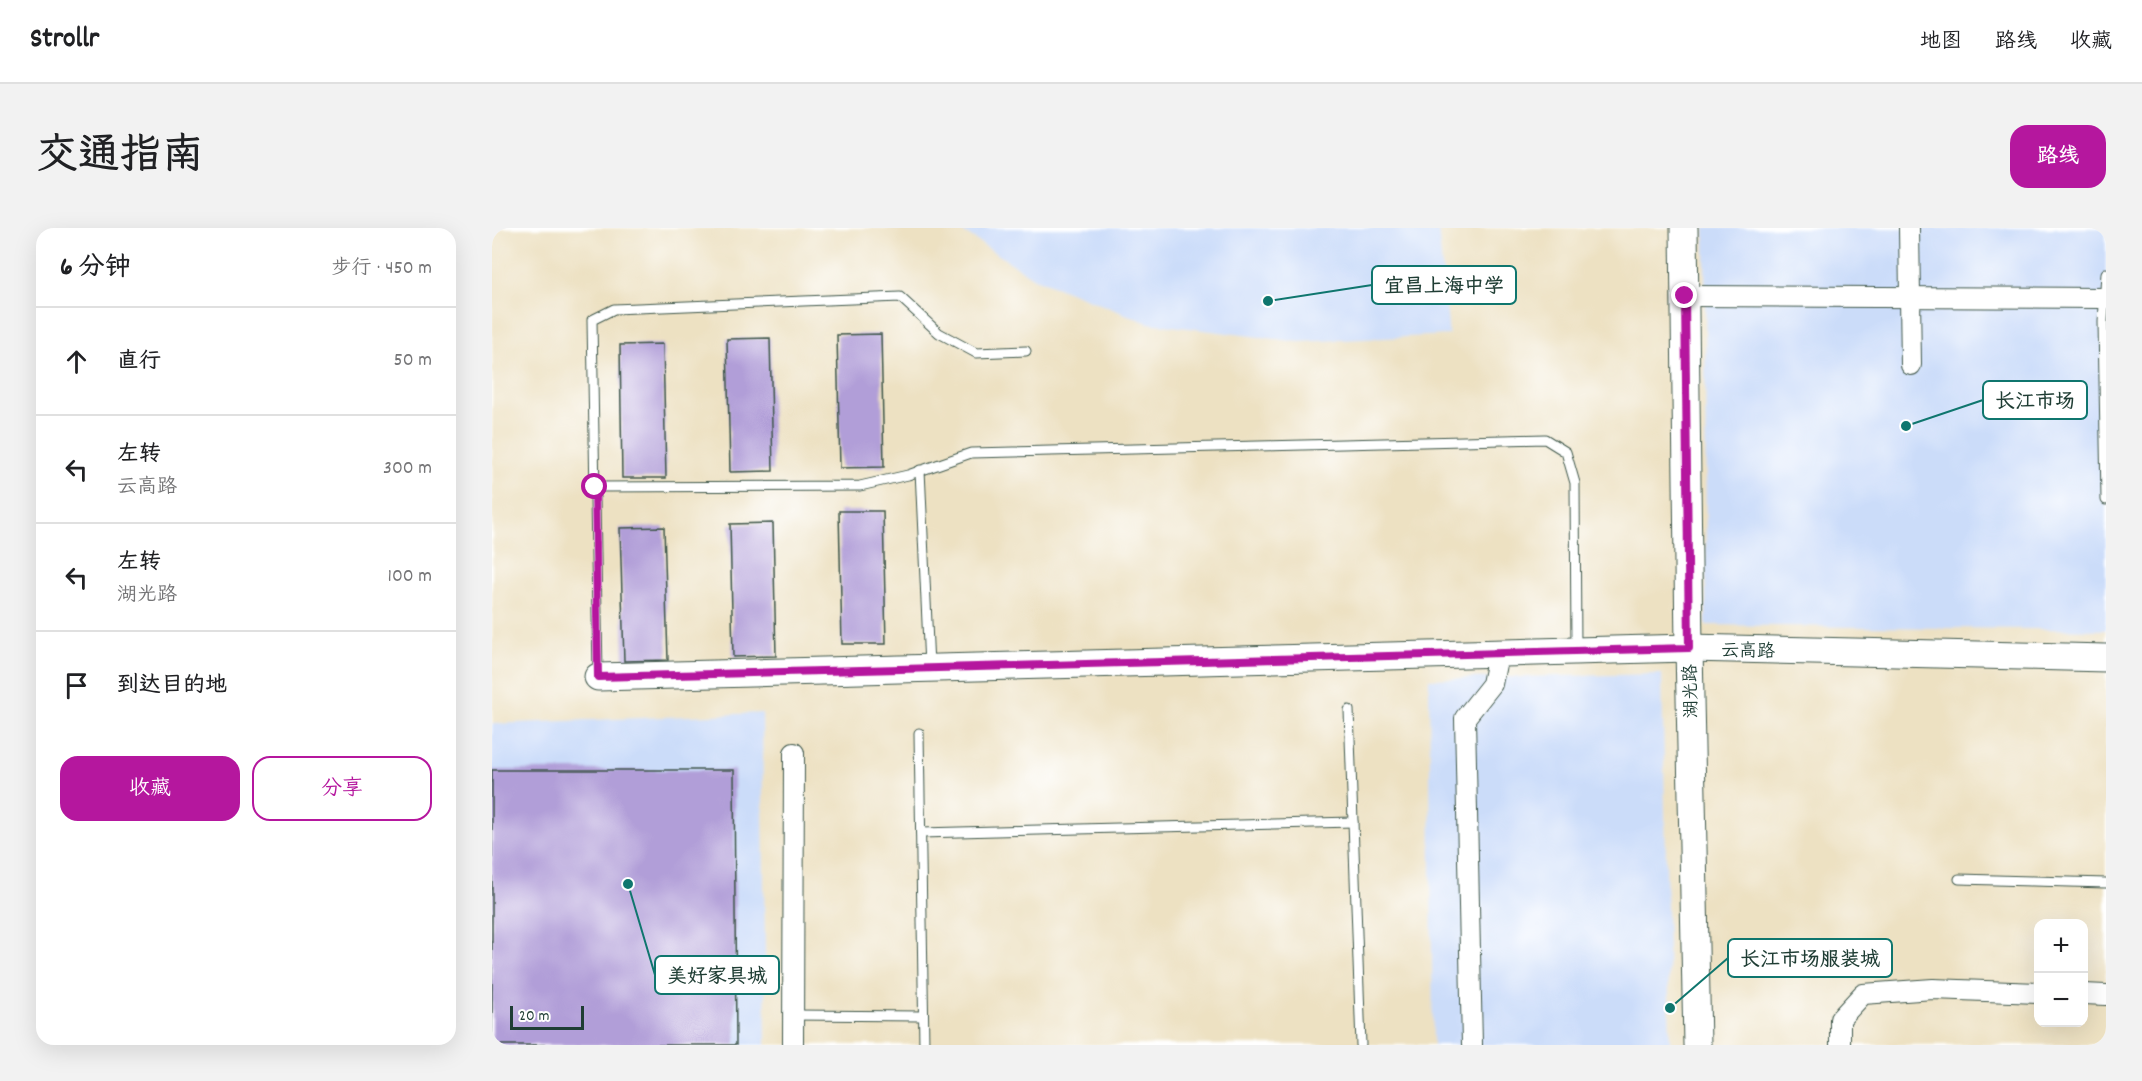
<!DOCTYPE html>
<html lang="zh">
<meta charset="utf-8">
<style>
:root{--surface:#fff;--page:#f2f2f2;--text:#202124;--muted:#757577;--line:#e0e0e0;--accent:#b5179e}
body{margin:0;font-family:Dekko,"LXGW WenKai TC",sans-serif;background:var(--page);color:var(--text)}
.controls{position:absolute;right:18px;bottom:18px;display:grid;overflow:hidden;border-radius:12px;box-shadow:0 6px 24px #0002}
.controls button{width:54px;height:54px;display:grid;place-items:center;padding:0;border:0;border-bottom:2px solid var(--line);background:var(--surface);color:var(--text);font:30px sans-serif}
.scale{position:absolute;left:18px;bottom:15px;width:74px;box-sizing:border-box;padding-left:6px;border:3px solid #1f3d34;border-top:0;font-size:16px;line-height:21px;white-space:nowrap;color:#1f3d34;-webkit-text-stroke:4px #fff;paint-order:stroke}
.stop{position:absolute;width:18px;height:18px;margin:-14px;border:4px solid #b5179e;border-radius:50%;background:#fff}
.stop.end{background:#b5179e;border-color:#fff;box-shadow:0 2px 6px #0008}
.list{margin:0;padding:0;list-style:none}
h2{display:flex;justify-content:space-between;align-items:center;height:78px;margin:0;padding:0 24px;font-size:26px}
h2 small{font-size:20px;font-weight:400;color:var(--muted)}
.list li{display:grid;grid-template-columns:39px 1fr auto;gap:18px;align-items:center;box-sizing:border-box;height:108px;padding:0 24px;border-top:2px solid var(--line)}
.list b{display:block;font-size:22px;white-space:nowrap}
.list p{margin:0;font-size:20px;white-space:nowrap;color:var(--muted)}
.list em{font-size:20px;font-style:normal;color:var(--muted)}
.actions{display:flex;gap:12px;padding:18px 24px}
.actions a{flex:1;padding:14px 0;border:2px solid var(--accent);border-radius:18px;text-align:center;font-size:21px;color:var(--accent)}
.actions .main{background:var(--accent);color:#fff}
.icon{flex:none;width:33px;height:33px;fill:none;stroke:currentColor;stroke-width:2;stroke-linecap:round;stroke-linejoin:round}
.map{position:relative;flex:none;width:1614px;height:817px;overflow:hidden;border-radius:18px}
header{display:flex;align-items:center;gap:36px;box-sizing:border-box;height:84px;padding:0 30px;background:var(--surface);border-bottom:2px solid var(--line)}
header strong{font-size:28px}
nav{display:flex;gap:33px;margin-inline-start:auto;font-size:21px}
.intro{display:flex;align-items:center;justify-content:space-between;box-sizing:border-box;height:144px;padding:0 36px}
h1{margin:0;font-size:42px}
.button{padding:15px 27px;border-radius:18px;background:var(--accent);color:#fff;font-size:21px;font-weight:700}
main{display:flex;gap:36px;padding:0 36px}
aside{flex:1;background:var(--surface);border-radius:18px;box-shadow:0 6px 24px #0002}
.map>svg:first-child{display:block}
.built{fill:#cbdcf9}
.building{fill:#b19ed8}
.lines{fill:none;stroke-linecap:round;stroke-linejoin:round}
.lane-casing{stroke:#3e5649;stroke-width:11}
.street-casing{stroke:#3e5649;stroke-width:22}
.secondary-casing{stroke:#3e5649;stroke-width:29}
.lane{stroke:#fff;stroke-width:9}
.street{stroke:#fff;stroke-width:20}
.secondary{stroke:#fff;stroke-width:27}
.route{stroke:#b5179e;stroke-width:8}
.labels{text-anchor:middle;stroke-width:6;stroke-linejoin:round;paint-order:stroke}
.street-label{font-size:18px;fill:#1f3d34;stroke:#fff}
.leader{fill:none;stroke:#0f766e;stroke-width:2}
.callout-dot{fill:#0f766e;stroke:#fff;stroke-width:2}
.callout{fill:#fff;stroke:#0f766e;stroke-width:2}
.callout-label{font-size:20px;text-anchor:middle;font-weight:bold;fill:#1f3d34}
</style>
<header>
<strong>Strollr</strong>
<nav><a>地图</a><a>路线</a><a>收藏</a></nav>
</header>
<div class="intro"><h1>交通指南</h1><a class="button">路线</a></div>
<main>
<aside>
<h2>6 分钟<small>步行 · 450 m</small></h2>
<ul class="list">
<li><svg class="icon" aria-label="ahead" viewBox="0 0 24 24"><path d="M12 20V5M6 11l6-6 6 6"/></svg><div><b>直行</b></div><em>50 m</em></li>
<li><svg class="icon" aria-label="left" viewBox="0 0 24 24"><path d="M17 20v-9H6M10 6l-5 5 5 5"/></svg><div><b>左转</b><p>云高路</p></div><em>300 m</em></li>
<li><svg class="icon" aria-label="left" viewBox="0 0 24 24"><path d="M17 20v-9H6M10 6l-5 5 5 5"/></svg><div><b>左转</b><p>湖光路</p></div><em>100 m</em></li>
<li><svg class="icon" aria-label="arrive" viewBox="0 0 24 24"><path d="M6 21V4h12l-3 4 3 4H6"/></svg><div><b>到达目的地</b></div></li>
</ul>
<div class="actions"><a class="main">收藏</a><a>分享</a></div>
</aside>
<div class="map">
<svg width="1614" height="817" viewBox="0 0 1614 817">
<rect width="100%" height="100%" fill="#fff"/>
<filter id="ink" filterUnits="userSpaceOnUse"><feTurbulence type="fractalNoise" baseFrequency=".0167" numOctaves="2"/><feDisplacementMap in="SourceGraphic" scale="12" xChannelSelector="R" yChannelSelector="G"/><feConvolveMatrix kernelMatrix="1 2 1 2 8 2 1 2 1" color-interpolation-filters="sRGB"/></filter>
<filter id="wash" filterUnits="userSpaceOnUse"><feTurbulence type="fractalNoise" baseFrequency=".008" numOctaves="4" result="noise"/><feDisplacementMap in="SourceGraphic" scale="24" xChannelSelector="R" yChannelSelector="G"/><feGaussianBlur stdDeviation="1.35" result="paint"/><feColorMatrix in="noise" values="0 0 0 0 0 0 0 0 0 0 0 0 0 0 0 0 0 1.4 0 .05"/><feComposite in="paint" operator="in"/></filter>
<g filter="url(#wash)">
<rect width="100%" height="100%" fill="#ede1c2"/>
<!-- built -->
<g class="built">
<polygon points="465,0 946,0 957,107 807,114 656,95 542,50"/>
<polygon points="1213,0 1614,0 1614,402 1214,397"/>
<polygon points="1170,446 1178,817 941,817 937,451"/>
<polygon points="270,485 274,817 0,817 0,496"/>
</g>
<g id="blocks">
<!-- building -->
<g class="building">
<polygon points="389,106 392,239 348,240 345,107"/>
<polygon points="278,110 281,243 238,244 235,111"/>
<polygon points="171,116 174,250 130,250 128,117"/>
<polygon points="347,283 391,283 394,416 350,416"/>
<polygon points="281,295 284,428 241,429 238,296"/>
<polygon points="172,299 176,432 132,433 128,300"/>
<polygon points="0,542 242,542 244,817 0,817"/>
</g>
</g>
</g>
<g filter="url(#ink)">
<use href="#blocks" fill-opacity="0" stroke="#3e5649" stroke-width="1.5"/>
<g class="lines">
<!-- lane casing -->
<g class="lane-casing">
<g id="lane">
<polyline points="1614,45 1611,94 1614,272"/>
<polyline points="428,242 437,438"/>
<polyline points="103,259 368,258 416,247 479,225 1053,211 1074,224 1083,255 1084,421"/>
<polyline points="106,447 100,92 122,81 408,69 447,105 484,125 534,123"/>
<polyline points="857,482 869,817"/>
<polyline points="427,505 432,817"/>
<polyline points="429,605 861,594"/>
<polyline points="1467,651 1614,655"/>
<polyline points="301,787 431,788"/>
</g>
</g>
<!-- street casing -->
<g class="street-casing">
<g id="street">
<polyline points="1417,0 1419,137"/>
<polyline points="1193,68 1612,70"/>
<polyline points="1592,766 1614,767"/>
<polyline points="301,817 302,525"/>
<polyline points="980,817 973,490 1000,456 1006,426"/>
<polyline points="1348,817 1348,791 1371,766 1441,761 1546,765"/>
</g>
</g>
<!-- secondary casing -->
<g class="secondary-casing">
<g id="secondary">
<polyline points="1192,0 1197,420 1205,817"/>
<polyline points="106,449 1197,420 1614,430"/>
</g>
</g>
<!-- lane -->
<use href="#lane" class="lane"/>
<!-- street -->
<use href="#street" class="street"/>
<!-- secondary -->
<use href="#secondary" class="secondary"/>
</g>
</g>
<g class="lines" filter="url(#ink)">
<!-- route -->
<polyline class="route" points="103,259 106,449 1197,420 1193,68"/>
</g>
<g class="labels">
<!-- street labels -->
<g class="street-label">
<text transform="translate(1256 422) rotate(1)" y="6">云高路</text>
<text transform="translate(1198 463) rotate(-91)" y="6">湖光路</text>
</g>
</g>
<!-- callouts -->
<path class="leader" d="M776 73L880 57M1414 198L1491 172M1178 780L1236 730M136 656L163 747"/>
<g class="callout-dot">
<circle cx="776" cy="73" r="6"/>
<circle cx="1414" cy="198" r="6"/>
<circle cx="1178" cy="780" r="6"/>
<circle cx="136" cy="656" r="6"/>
</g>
<g class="callout">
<rect x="880" y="38" width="144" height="38" rx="6"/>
<rect x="1491" y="153" width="104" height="38" rx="6"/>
<rect x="1236" y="711" width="164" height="38" rx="6"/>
<rect x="163" y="728" width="124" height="38" rx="6"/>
</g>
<g class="callout-label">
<text x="952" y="64">宜昌上海中学</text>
<text x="1543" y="179">长江市场</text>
<text x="1318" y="737">长江市场服装城</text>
<text x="225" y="754">美好家具城</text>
</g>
</svg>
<div class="controls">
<button>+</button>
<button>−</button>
</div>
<div class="scale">20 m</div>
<div class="stop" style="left:103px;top:259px"></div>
<div class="stop end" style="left:1193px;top:68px"></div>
</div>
</main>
